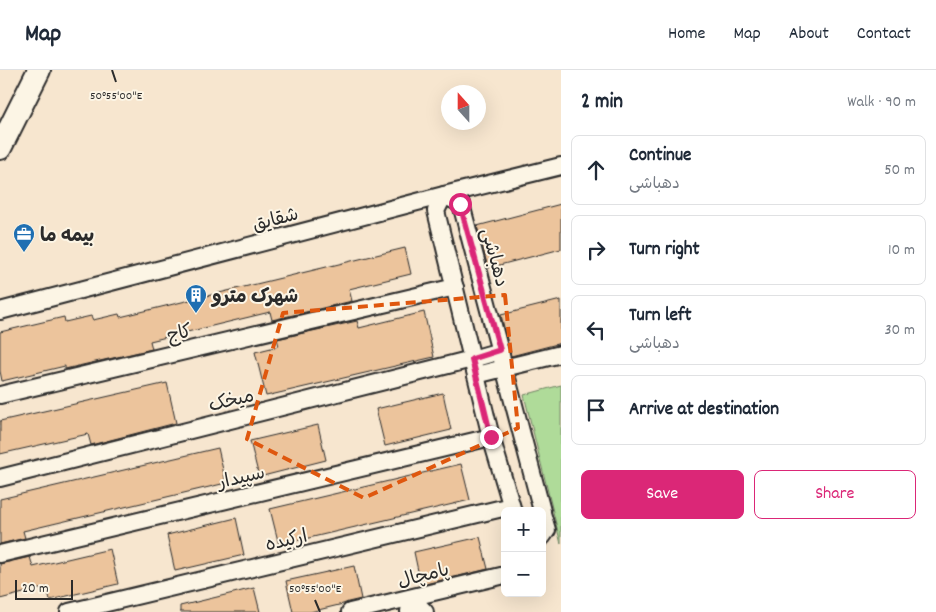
<!DOCTYPE html>
<meta charset="utf-8">
<style>
:root{--surface:#fff;--page:#f2f2f3;--text:#1f2937;--muted:#747a83;--line:#e0e1e3;--accent:#db2777}
body{margin:0;font-family:Dekko,"Playpen Sans Arabic",sans-serif;background:var(--page);color:var(--text)}
.controls{position:absolute;right:15px;bottom:15px;display:grid;overflow:hidden;border-radius:8px;box-shadow:0 5px 20px #0002}
.controls button{width:45px;height:45px;display:grid;place-items:center;padding:0;border:0;border-bottom:1px solid var(--line);background:var(--surface);color:var(--text);font:25px sans-serif}
.compass{position:absolute;left:441px;top:15px;width:45px;height:45px;border-radius:50%;background:var(--surface);box-shadow:0 5px 20px #0002;rotate:339deg}
.scale{position:absolute;left:15px;bottom:12px;width:58px;box-sizing:border-box;padding-left:5px;border:2px solid #2b2b2b;border-top:0;font-size:14px;line-height:18px;white-space:nowrap;color:#2b2b2b;-webkit-text-stroke:4px #fcf5e5;paint-order:stroke}
.stop{position:absolute;width:15px;height:15px;margin:-11px;border:4px solid #db2777;border-radius:50%;background:#fff}
.stop.end{background:#db2777;border-color:#fff;box-shadow:0 1px 5px #0008}
.list{margin:0;padding:0;list-style:none}
h2{display:flex;justify-content:space-between;align-items:center;height:65px;margin:0;padding:0 20px;font-size:21px}
h2 small{font-size:16px;font-weight:400;color:var(--muted)}
.list li{display:grid;grid-template-columns:32px 1fr auto;gap:15px;align-items:center;box-sizing:border-box;height:70px;margin:0 10px 10px;padding:0 10px;border:1px solid var(--line);border-radius:8px}
.list b{display:block;font-size:19px;white-space:nowrap}
.list p{margin:0;font-size:16px;white-space:nowrap;color:var(--muted)}
.list em{font-size:16px;font-style:normal;color:var(--muted)}
.actions{display:flex;gap:10px;padding:15px 20px}
.actions a{flex:1;padding:11px 0;border:1px solid var(--accent);border-radius:8px;text-align:center;font-size:18px;color:var(--accent)}
.actions .main{background:var(--accent);color:#fff}
.icon{flex:none;width:28px;height:28px;fill:none;stroke:currentColor;stroke-width:2;stroke-linecap:round;stroke-linejoin:round}
.map{position:relative;flex:none;width:561px;height:542px;overflow:hidden}
header{display:flex;align-items:center;gap:30px;box-sizing:border-box;height:70px;padding:0 25px;background:var(--surface);border-bottom:1px solid var(--line)}
header strong{font-size:24px}
nav{display:flex;gap:28px;margin-inline-start:auto;font-size:18px}
main{display:flex}
aside{flex:1;background:var(--surface)}
.map>svg:first-child{display:block}
.green{fill:#afdb99;stroke:#6d8362}
.building{fill:#ecc49c;stroke:#2b2b2b}
.lines{fill:none;stroke-linecap:round;stroke-linejoin:round}
.minor-casing{stroke:#2b2b2b;stroke-width:20}
.secondary-casing{stroke:#2b2b2b;stroke-width:26}
.minor{stroke:#fcf5e5;stroke-width:16}
.secondary{stroke:#fcf5e5;stroke-width:22}
.route{stroke:#db2777;stroke-width:6}
.marked{fill:none;stroke:#df570e;stroke-width:4;stroke-dasharray:10 6;stroke-linejoin:round}
.ticks{fill:none;stroke:#2b2b2b;stroke-width:2}
.labels{text-anchor:middle;stroke-width:4;stroke-linejoin:round;paint-order:stroke}
.street-label{font-size:19px;fill:#2b2b2b;stroke:#fcf5e5}
.poi-label{font-size:19px;font-weight:bold;fill:#2b2b2b;stroke:#fcf5e5;text-anchor:start}
.ticks-label{font-size:12px;text-anchor:middle;fill:#2b2b2b;stroke:#fcf5e5;stroke-width:4;stroke-linejoin:round;paint-order:stroke}
</style>
<header>
<strong>Map</strong>
<nav><a>Home</a><a>Map</a><a>About</a><a>Contact</a></nav>
</header>
<main>
<div class="map">
<svg width="561" height="542" viewBox="0 0 561 542">
<rect width="100%" height="100%" fill="#f7e6cf"/>
<filter id="ink" filterUnits="userSpaceOnUse"><feTurbulence type="fractalNoise" baseFrequency=".02" numOctaves="2"/><feDisplacementMap in="SourceGraphic" scale="10" xChannelSelector="R" yChannelSelector="G"/><feConvolveMatrix kernelMatrix="1 2 1 2 8 2 1 2 1" color-interpolation-filters="sRGB"/></filter>
<g filter="url(#ink)">
<!-- green -->
<polygon class="green" points="561,315 561,474 524,325"/>
<!-- building -->
<g class="building">
<polygon points="561,134 561,179 488,198 477,156"/>
<polygon points="405,178 411,204 349,219 352,231 272,250 270,242 150,271 152,279 65,299 65,296 2,311 0,301 0,262 64,247 65,252 91,246 93,250 119,244 120,247"/>
<polygon points="561,230 561,273 511,286 501,245"/>
<polygon points="424,242 434,287 266,326 255,282 279,276 277,269 357,251 359,258"/>
<polygon points="167,313 176,353 91,375 88,364 0,384 0,351"/>
<polygon points="443,323 451,360 385,376 376,339"/>
<polygon points="318,355 326,390 259,407 250,371"/>
<polygon points="218,378 226,413 23,461 25,468 0,474 0,429"/>
<polygon points="461,394 470,430 279,475 270,439"/>
<polygon points="236,448 244,485 175,501 167,465"/>
<polygon points="480,467 488,499 421,515 414,482"/>
<polygon points="110,479 118,514 50,530 47,517 0,529 0,494 30,487 33,497"/>
<polygon points="354,496 361,529 348,532 343,534 310,542 293,542 286,511"/>
<polygon points="254,518 260,542 180,542 180,536"/>
</g>
<g class="lines">
<!-- minor casing -->
<g class="minor-casing">
<g id="minor">
<polyline points="0,241 444,125 561,96"/>
<polyline points="476,305 561,284"/>
<polyline points="0,325 455,217"/>
<polyline points="0,408 472,289 500,281"/>
<polyline points="513,441 491,367 472,289 436,141 444,125 461,134 542,441"/>
<polyline points="542,443 547,460 542,467"/>
<polyline points="0,484 491,367"/>
<polyline points="69,542 511,436"/>
<polyline points="350,542 505,505"/>
<polyline points="409,542 411,528 425,542"/>
</g>
</g>
<!-- secondary casing -->
<g class="secondary-casing">
<polyline id="secondary" points="0,78 39,0"/>
</g>
<!-- minor -->
<use href="#minor" class="minor"/>
<!-- secondary -->
<use href="#secondary" class="secondary"/>
</g>
</g>
<g class="lines" filter="url(#ink)">
<!-- route -->
<polyline class="route" points="460,134 500,280 472,289 491,367"/>
</g>
<!-- marked area -->
<path class="marked" d="M505,225L518,358L364,428L247,369L283,243Z"/>
<!-- ticks -->
<path class="ticks" d="M112,0L116,12M315,530L320,542"/>
<!-- icons -->
<defs>
<g id="office-pin" transform="scale(1.125)"><path d="M0 17L-7.5 6A9.5 9.5 0 1 1 7.5 6Z" fill="#1f6fb2" stroke="#fcf5e5"/><path d="M-6-3h4V-5.5h4V-3h4V5H-6ZM-1-4.5V-3h2v-1.5ZM-6 0V1H6V0Z" fill="#fff"/></g>
<g id="building-pin" transform="scale(1.125)"><path d="M0 17L-7.5 6A9.5 9.5 0 1 1 7.5 6Z" fill="#1f6fb2" stroke="#fcf5e5"/><path d="M-4-6H4V6H1V3H-1V6H-4ZM-2.5-4.3h1.7v1.8h-1.7ZM.8-4.3h1.7v1.8H.8ZM-2.5-1h1.7V.8h-1.7ZM.8-1h1.7V.8H.8Z" fill="#fff"/></g>
</defs>
<g fill-rule="evenodd">
<use href="#office-pin" x="24" y="164"/>
<use href="#building-pin" x="196" y="225"/>
</g>
<g class="labels">
<!-- street labels -->
<g class="street-label">
<text transform="translate(275 148) rotate(-15)" y="7">شقایق</text>
<text transform="translate(496 187) rotate(75)" y="7">دهباشی</text>
<text transform="translate(179 262) rotate(-13)" y="7">کاج</text>
<text transform="translate(231 329) rotate(-14)" y="7">میخک</text>
<text transform="translate(241 406) rotate(-13)" y="7">سپیدار</text>
<text transform="translate(286 469) rotate(-13)" y="7">ارکیده</text>
<text transform="translate(423 504) rotate(-14)" y="7">پامچال</text>
</g>
<!-- poi labels -->
<g class="poi-label">
<text x="40" y="171">بیمه ما</text>
<text x="212" y="232">شهرک مترو</text>
</g>
</g>
<g class="ticks-label">
<text x="116" y="29">50°55'00"E</text>
<text x="315" y="522">50°55'00"E</text>
</g>
</svg>
<div class="controls">
<button>+</button>
<button>−</button>
</div>
<svg class="compass" viewBox="-18 -18 36 36"><path d="M0-13l5 13h-10z" fill="#e53935"/><path d="M0 13l5-13h-10z" fill="#747a83"/></svg>
<div class="scale">20 m</div>
<div class="stop" style="left:460px;top:134px"></div>
<div class="stop end" style="left:491px;top:367px"></div>
</div>
<aside>
<h2>2 min<small>Walk · 90 m</small></h2>
<ul class="list">
<li><svg class="icon" aria-label="ahead" viewBox="0 0 24 24"><path d="M12 20V5M6 11l6-6 6 6"/></svg><div><b>Continue</b><p>دهباشی</p></div><em>50 m</em></li>
<li><svg class="icon" aria-label="right" viewBox="0 0 24 24"><path d="M7 20v-9h11M14 6l5 5-5 5"/></svg><div><b>Turn right</b></div><em>10 m</em></li>
<li><svg class="icon" aria-label="left" viewBox="0 0 24 24"><path d="M17 20v-9H6M10 6l-5 5 5 5"/></svg><div><b>Turn left</b><p>دهباشی</p></div><em>30 m</em></li>
<li><svg class="icon" aria-label="arrive" viewBox="0 0 24 24"><path d="M6 21V4h12l-3 4 3 4H6"/></svg><div><b>Arrive at destination</b></div></li>
</ul>
<div class="actions"><a class="main">Save</a><a>Share</a></div>
</aside>
</main>
